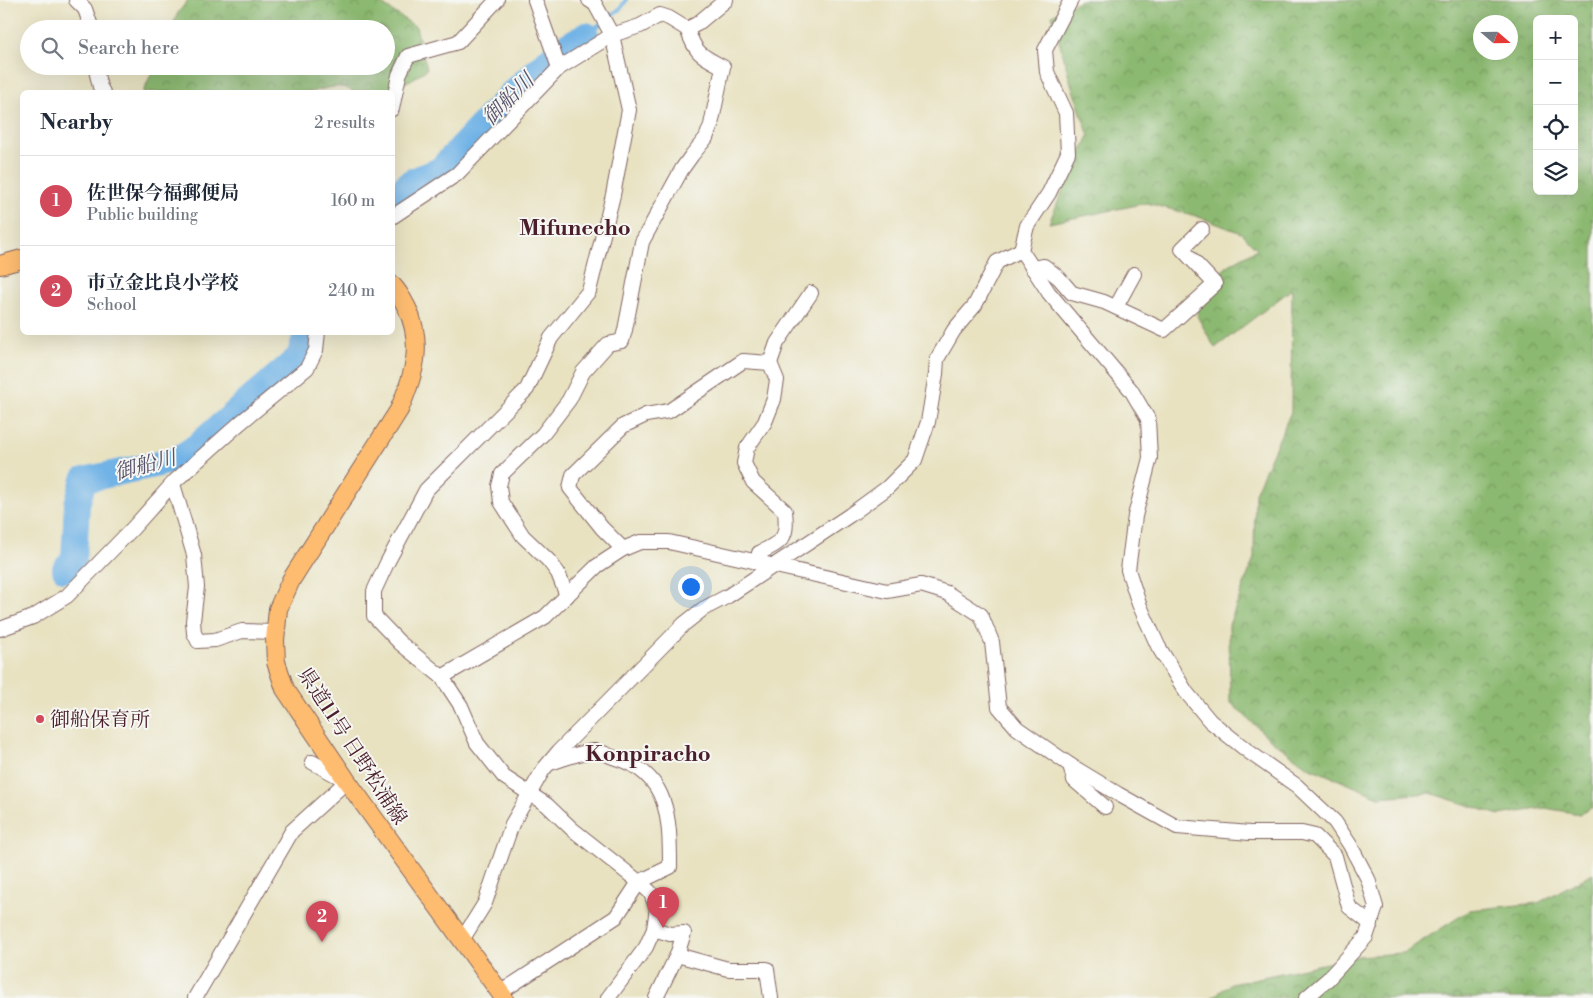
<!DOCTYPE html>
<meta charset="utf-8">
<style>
:root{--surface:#fff;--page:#f6f6f7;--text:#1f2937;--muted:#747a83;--line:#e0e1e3;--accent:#d1495b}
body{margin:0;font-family:"Libre Bodoni","Noto Serif JP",serif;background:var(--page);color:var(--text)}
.controls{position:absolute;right:15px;top:15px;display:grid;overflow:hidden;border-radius:8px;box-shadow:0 5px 20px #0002}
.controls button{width:45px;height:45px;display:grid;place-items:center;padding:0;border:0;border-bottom:1px solid var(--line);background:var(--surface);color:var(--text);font:25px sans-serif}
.compass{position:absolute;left:1473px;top:15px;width:45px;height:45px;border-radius:50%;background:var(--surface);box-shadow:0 5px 20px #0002;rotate:110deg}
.you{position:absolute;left:690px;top:586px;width:18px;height:18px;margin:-12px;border:4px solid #fff;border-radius:50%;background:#1a73e8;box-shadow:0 0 0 8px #1a73e833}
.badge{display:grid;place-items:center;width:32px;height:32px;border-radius:50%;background:var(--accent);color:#fff;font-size:16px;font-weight:700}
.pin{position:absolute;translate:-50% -41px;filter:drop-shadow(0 1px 2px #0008)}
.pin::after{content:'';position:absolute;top:26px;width:18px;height:15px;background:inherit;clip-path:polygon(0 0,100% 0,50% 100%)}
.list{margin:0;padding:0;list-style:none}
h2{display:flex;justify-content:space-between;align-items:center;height:65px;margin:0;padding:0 20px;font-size:21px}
h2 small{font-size:16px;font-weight:400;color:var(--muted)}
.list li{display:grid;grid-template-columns:32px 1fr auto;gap:15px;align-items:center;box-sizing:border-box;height:90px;padding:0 20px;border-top:1px solid var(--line)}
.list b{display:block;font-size:19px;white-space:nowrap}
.list p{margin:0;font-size:16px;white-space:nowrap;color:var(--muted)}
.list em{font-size:16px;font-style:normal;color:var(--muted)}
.icon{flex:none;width:28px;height:28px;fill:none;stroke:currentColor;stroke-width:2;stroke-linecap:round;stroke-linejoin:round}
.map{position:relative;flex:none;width:1593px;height:998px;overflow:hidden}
.search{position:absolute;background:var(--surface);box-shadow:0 5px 20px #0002;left:20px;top:20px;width:375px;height:55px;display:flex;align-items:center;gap:12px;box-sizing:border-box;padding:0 18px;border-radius:28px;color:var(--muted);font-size:19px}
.panel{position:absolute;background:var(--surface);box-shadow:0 5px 20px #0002;left:20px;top:90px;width:375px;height:245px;border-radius:8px}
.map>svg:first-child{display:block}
.forest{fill:url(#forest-crowns);stroke:#6b6c4e;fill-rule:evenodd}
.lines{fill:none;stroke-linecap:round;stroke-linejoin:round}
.stream{stroke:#71b3e6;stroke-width:4.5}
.river{stroke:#71b3e6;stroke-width:26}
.minor-casing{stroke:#816360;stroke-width:16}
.major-casing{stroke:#816360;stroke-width:20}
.minor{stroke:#fff;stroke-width:14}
.major{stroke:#fdbc70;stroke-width:18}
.poi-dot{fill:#d1495b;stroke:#f6f6f2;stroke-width:2}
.labels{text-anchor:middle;stroke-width:4;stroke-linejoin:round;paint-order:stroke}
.poi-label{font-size:20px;fill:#4a1f2b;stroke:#f6f6f2;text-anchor:start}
.street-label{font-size:20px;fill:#4a1f2b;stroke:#f6f6f2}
.water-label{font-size:21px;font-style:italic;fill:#58536c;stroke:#f6f6f2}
.quarter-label{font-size:22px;font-weight:bold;fill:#4a1f2b;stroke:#f6f6f2}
</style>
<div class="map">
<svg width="1593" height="998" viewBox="0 0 1593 998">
<defs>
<pattern id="forest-crowns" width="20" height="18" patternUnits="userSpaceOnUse" patternTransform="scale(1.25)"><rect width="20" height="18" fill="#8cb971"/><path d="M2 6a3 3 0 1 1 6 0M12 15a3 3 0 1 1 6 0" fill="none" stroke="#74965d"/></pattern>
</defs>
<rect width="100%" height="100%" fill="#f6f6f2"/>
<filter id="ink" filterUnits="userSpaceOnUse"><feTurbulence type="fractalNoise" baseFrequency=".02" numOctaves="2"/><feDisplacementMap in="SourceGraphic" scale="10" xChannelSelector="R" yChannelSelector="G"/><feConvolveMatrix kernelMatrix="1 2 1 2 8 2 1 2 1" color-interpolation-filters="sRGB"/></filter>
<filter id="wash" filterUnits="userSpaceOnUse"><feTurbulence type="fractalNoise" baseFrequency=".0096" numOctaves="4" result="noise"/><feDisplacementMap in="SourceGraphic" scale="20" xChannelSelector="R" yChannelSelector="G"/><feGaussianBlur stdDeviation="1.12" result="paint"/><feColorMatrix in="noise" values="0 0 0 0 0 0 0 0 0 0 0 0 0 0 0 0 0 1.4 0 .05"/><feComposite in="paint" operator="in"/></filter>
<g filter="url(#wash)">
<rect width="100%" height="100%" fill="#e8e2c1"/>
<!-- forest -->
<g class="forest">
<path d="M188,0H376L416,27L427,69L414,78L388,92H353C342,82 324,89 311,92H143L155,66H386V29H171L178,13Z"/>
<path d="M1081,0H1593V807L1580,814L1545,808L1499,815L1430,793L1379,797L1308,767L1271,740L1230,702L1229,625L1254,558L1255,493L1291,412L1292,289L1215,348L1197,316L1204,286L1229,265L1257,249L1241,233L1196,216L1147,203L1049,223L1066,183L1089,136L1072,87L1052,15ZM1537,19H1574V191H1537ZM1480,22H1510V52H1480Z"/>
<polygon points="1593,873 1593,998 1211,998 1231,984 1359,956 1403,953 1470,910 1538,903"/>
</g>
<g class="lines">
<!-- stream -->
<polyline class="stream" points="586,35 621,8 626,0"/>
<!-- river -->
<g class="river">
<polyline points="392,198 412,181 440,170 512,93 559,50 586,35"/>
<polyline points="65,569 74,559 77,504 84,480 177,460 197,446 299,357 307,332"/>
</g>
</g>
</g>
<g filter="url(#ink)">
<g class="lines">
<!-- minor casing -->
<g class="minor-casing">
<g id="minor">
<polyline points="76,0 85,9 92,29"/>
<polyline points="535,0 559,68"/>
<polyline points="589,0 595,4 612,35 629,110 613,195 589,291 551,338 527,389 426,490 387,563 374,591 374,616 400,643 442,677 461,706 477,743 504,777 547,805 572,829 639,882 650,892 657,908 654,929 646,947 608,998"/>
<polyline points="1071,0 1045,50 1047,72 1066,113 1068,153 1049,193 1027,226 1021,250 1049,293 1131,390 1148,419 1150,458 1135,516 1128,570 1139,604 1158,646 1186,692 1210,721 1249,752 1297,786 1335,822 1350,845 1368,879 1376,907 1366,937 1328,979 1306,998"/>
<polyline points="95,66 100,87 103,92"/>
<polyline points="392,109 399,75 408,56 458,42 497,0"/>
<polyline points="392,217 457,174 559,68 612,35 640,26 660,15 669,18 687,29 697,24 726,0"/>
<polyline points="1032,268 1044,266 1059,278 1072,293 1104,302 1164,330 1215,284 1182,249 1202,229"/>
<polyline points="1116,307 1134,274"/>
<polyline points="173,484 194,555 197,587 193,621 194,633 198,641 215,640 242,631 276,632"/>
<polyline points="623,549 602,528 570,488 573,475 623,426 646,415 669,411 743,361 770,363 777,343 811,293"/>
<path d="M757,563L759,553C783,541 788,539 785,511L753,482L744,463L747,448L765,422L774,399L777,380L770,363"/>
<path d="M567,596L558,573L549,561L523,536L501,502L499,486L502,474L543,434L569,400L583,372L608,344L622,341L625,330L642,242L682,169L692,155L706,138L711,125L723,67C700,55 696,54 687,29"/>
<polyline points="0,629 33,617 67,596 133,528 175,481 240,423 307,368 316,350 318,332"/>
<polyline points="442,677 545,617 597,566 623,549 640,542 669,542 887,591 921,585 947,593 981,615 992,642 999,707 1017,728 1070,765 1118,794 1177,827 1250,833 1302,833 1315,836 1335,856 1349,907 1371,924"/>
<polyline points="1070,765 1074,780 1105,807"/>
<polyline points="654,929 670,934 684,933 677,955 656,998"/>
<polyline points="462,940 485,903 512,824 543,770 559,751 684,624 703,609 728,596 850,515 887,488 915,460 928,422 936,374 937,359 954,330 975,305 997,262 1021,250"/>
<polyline points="677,955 728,969 767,969 771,998"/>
<path d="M501,992L616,917L639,882L670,867C670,819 669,774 616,758C609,756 601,751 594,751C579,752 564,759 550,763"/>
<polyline points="195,998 292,831 347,781 312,762"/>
</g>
</g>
<!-- major casing -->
<g class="major-casing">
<g id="major">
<polyline points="0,265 22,259"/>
<path d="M392,285C399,292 403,300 407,308C424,345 414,375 399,410L291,580L278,609L275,640L276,662L285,689L347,781L504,998"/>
</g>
</g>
<!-- minor -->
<use href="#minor" class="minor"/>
<!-- major -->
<use href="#major" class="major"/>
</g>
</g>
<!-- markers -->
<circle class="poi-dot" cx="40" cy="719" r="5"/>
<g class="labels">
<!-- poi labels -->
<g class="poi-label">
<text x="50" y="726">御船保育所</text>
</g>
<!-- street labels -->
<g class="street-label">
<text transform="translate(353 746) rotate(57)" y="7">県道11号 日野松浦線</text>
</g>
<!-- water labels -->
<g class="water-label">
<text transform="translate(508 99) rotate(-45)" y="7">御船川</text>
<text transform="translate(145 465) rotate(-15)" y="7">御船川</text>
</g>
<!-- quarter labels -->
<g class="quarter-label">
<text x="575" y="235">Mifunecho</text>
<text x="648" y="761">Konpiracho</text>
</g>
</g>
</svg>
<div class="controls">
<button>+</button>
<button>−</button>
<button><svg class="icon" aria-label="locate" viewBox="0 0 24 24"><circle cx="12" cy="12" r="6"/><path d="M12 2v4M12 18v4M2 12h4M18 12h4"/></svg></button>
<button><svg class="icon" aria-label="layers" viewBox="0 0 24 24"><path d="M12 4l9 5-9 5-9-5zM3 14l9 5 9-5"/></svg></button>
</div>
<svg class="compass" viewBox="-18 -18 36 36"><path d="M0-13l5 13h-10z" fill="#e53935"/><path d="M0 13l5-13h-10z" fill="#747a83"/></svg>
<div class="you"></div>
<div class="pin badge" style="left:663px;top:928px">1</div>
<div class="pin badge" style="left:322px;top:942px">2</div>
<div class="search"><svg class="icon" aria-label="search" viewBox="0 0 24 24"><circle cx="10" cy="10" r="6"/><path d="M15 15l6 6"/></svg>Search here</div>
<section class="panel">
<h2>Nearby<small>2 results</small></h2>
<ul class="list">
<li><span class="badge">1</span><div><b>佐世保今福郵便局</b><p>Public building</p></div><em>160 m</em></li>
<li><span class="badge">2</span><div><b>市立金比良小学校</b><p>School</p></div><em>240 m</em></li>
</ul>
</section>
</div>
